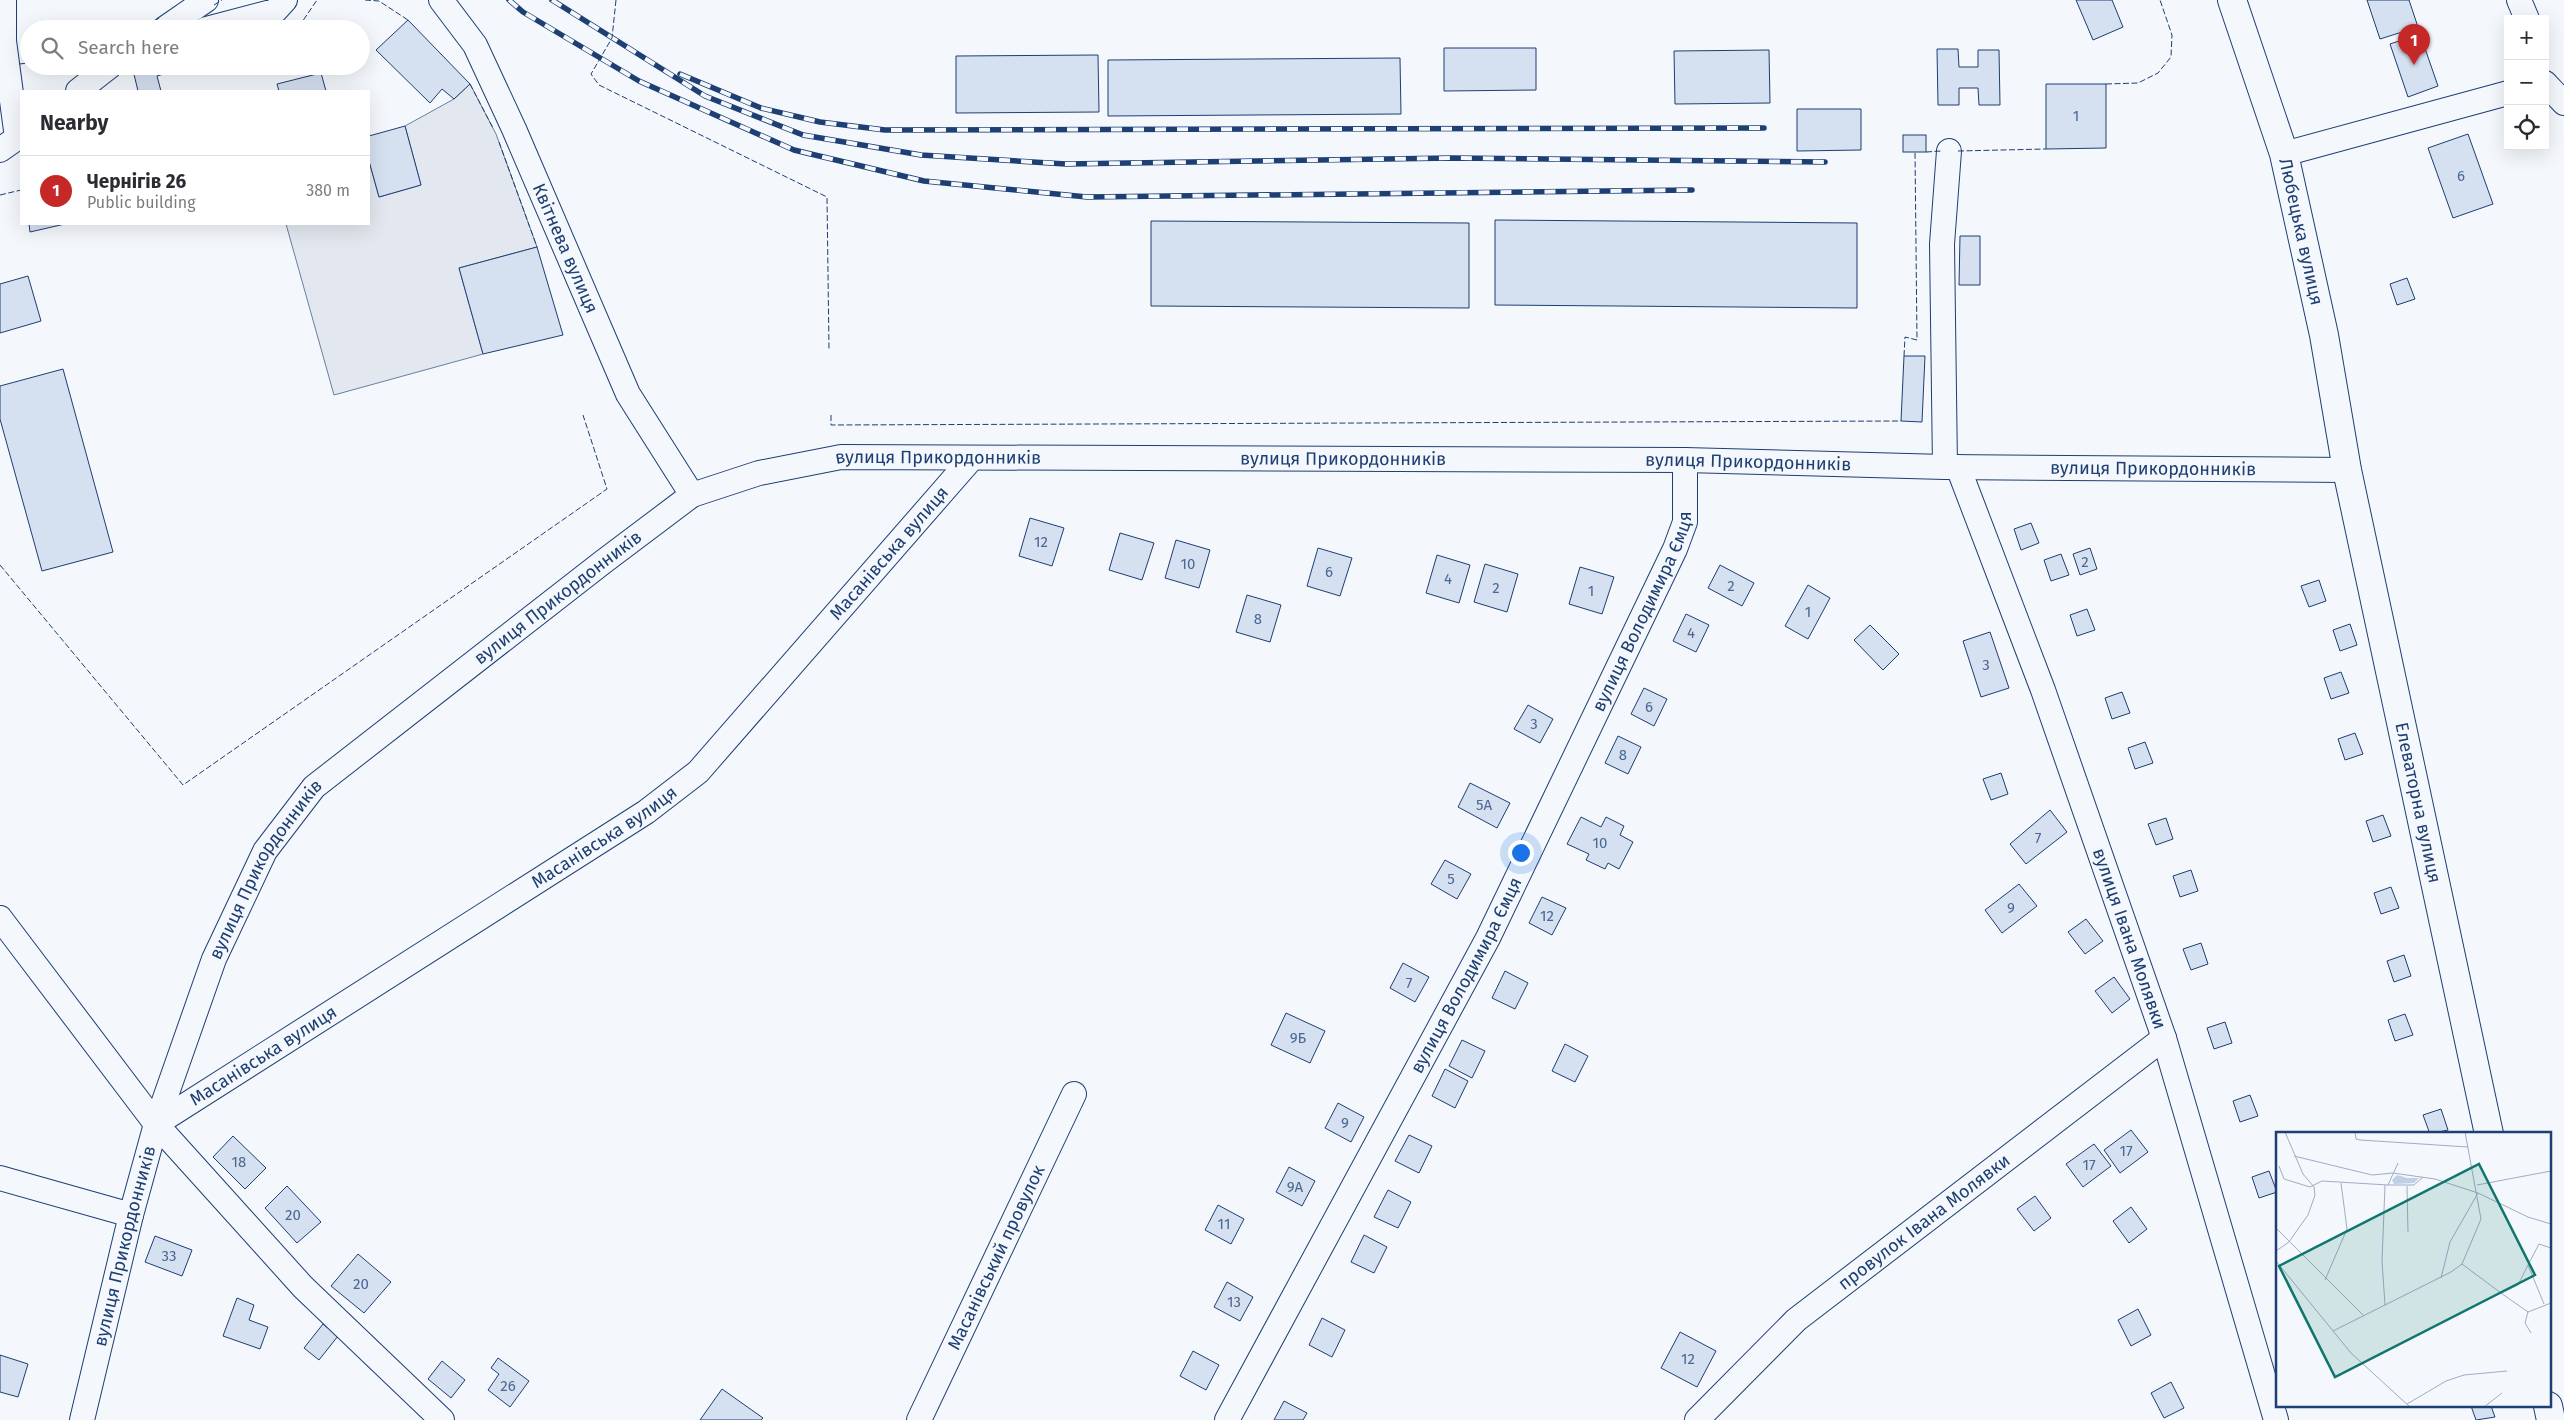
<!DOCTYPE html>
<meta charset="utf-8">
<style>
:root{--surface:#fff;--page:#f2f2f3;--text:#2b2b33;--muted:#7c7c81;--line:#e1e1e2;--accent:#c62828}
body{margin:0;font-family:"Fira Sans",sans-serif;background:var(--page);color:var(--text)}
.controls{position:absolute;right:15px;top:15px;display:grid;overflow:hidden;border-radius:0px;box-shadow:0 5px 20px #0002}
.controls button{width:45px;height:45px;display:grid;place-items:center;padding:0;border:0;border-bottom:1px solid var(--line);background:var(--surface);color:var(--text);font:25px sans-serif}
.you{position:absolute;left:1520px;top:852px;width:18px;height:18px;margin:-12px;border:4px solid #fff;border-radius:50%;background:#1a73e8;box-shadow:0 0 0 8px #1a73e833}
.badge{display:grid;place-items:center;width:32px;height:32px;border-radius:50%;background:var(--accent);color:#fff;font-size:16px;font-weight:700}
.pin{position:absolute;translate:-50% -41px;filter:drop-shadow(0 1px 2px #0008)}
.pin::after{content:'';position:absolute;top:26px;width:18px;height:15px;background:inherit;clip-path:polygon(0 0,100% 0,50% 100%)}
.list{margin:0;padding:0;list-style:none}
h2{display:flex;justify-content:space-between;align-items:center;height:65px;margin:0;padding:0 20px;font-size:21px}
h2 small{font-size:16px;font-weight:400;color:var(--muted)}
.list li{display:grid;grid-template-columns:32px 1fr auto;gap:15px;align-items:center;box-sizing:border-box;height:70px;padding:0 20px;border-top:1px solid var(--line)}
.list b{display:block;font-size:19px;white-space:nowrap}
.list p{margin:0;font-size:16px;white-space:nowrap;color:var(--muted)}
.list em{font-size:16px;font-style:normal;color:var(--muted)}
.icon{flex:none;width:28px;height:28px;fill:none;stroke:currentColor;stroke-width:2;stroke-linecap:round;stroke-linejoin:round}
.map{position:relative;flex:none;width:2564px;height:1420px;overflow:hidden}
.search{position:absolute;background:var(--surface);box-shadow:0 5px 20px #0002;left:20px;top:20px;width:350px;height:55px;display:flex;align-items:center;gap:12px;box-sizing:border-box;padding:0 18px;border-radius:28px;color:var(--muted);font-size:19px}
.panel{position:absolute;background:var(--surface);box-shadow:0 5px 20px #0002;left:20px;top:90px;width:350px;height:135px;border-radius:0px}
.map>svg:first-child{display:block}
.parking{fill:#e3e8f0;stroke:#687fa3}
.building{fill:#d5e0f0;stroke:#1d3f73}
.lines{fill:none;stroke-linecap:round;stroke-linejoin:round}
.minor-casing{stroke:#1d3f73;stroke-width:26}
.major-casing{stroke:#1d3f73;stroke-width:30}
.minor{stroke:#f4f7fb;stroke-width:24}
.major{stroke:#f4f7fb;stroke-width:28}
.rail-casing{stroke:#1d3f73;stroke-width:5.5}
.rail{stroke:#f4f7fb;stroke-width:4;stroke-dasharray:11;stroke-linecap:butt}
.fence{stroke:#1d3f73;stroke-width:1;stroke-dasharray:6 2.5;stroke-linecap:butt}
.labels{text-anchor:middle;stroke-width:4;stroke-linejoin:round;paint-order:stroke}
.number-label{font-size:15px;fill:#4b6792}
.street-label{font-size:18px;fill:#1d3f73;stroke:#f4f7fb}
.inset-road{fill:none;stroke:#9eadc5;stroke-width:1}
.view{fill:#0f766e;fill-opacity:0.15;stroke:#0f766e;stroke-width:2.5}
.inset-edge{fill:none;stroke:#1d3f73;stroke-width:2.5}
</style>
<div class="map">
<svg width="2564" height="1420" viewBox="0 0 2564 1420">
<rect width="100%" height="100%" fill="#f4f7fb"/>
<!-- parking -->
<polygon class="parking" points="470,84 496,134 537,247 459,268 483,354 334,395 286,224 369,224 369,161 379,197 421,185 405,126 454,99"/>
<!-- building -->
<g class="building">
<polygon points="2076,0 2112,0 2123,27 2093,40"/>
<polygon points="2367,0 2409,0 2418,27 2380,39"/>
<polygon points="408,20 470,84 454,99 442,89 430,103 376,50"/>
<polygon points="2420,34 2438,86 2408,97 2390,44"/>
<polygon points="1444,48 1536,48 1536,90 1444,91"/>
<polygon points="1937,49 1958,49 1959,67 1978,67 1978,50 1999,50 2000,105 1979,105 1978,88 1959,88 1959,105 1938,105"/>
<polygon points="1769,50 1770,103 1675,104 1674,51"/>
<polygon points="1098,55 1099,112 956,113 956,56"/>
<polygon points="1400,58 1401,114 1108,116 1108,60"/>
<polygon points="132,66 166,66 167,73 157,76 161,91 138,91"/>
<polygon points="321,73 326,91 279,91 277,84"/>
<polygon points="2046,84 2106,84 2106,148 2046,149"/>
<polygon points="1797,109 1861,109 1861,150 1797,151"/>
<polygon points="405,126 421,185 379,197 369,161 369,136"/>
<polygon points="2468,134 2493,204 2453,218 2428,148"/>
<rect x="1903" y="135" width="23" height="17"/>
<polygon points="1495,220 1857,223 1857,308 1495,305"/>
<polygon points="1151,221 1469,223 1469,308 1151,306"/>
<polygon points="29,224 65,224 30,232"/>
<polygon points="1960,236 1980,236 1980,285 1959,285"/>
<polygon points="537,247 563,335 483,354 459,268"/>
<polygon points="28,276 41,321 0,333 0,284"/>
<polygon points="2407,278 2415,299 2397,305 2390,284"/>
<polygon points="1904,356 1925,356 1922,422 1901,421"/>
<polygon points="63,369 113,552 42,571 0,419 0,386"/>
<polygon points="1030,518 1064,528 1052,566 1019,556"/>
<polygon points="2031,523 2039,543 2021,550 2014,529"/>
<polygon points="1120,533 1154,543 1142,580 1109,570"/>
<polygon points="1176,540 1210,550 1199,588 1165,578"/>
<polygon points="1318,548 1352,558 1340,596 1307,586"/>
<polygon points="2090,548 2097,569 2080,575 2073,554"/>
<polygon points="2061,554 2069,575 2051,581 2044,560"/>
<polygon points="1437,555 1470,565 1459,603 1426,593"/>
<polygon points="1485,564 1518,574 1507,612 1474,602"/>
<polygon points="1720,565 1754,583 1742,606 1708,588"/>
<polygon points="1580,567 1614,577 1602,614 1569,604"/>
<polygon points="2319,580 2326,601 2309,607 2301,586"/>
<polygon points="1808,585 1830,598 1808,639 1785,626"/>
<polygon points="1247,595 1281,605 1270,642 1236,632"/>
<polygon points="2087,609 2095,630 2077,636 2070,615"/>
<polygon points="1686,614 1709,625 1696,652 1673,641"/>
<polygon points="2350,624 2357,645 2340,651 2333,630"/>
<polygon points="1870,625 1899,654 1883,670 1854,640"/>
<polygon points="1990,632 2009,688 1981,697 1963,641"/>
<polygon points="2341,672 2349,693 2331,699 2324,678"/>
<polygon points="1644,688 1667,699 1654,726 1631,714"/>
<polygon points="2122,692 2130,713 2112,719 2105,698"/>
<polygon points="1528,705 1553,719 1540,743 1514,729"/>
<polygon points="2355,733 2363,754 2345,760 2338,739"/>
<polygon points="1618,736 1641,747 1628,774 1605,763"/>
<polygon points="2145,742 2153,763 2135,769 2128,748"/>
<polygon points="2001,773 2008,794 1991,800 1983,779"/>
<polygon points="1470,783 1510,803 1497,828 1458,807"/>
<polygon points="2050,810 2067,832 2026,864 2010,844"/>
<polygon points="2383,815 2391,836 2373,842 2366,821"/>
<polygon points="1581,817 1601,827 1606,817 1624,826 1620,835 1633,842 1619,869 1608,863 1605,869 1586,860 1589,854 1567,844"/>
<polygon points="2166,818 2173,839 2156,845 2148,824"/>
<polygon points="1445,860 1471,874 1457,899 1431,884"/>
<polygon points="2191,870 2198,891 2180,897 2173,876"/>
<polygon points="2019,884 2037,906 2002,933 1985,910"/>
<polygon points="2391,887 2399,908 2381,914 2374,893"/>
<polygon points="1542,897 1566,908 1552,935 1529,923"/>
<polygon points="2086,919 2103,941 2085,954 2068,932"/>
<polygon points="2201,943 2208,964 2191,970 2183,949"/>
<polygon points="2404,955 2411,976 2394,982 2387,961"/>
<polygon points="1403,963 1429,977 1415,1002 1390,988"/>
<polygon points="1505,971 1528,983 1515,1009 1492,998"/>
<polygon points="2114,977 2130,999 2112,1013 2095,991"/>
<polygon points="1286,1013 1325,1031 1310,1063 1271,1045"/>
<polygon points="2405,1014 2413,1035 2395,1041 2388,1020"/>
<polygon points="2225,1022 2232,1043 2214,1049 2207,1028"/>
<polygon points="1462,1040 1485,1051 1472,1078 1449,1066"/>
<polygon points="1565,1044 1588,1056 1575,1082 1552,1071"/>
<polygon points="1445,1069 1468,1081 1455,1108 1432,1096"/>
<polygon points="2250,1095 2258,1116 2240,1122 2233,1101"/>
<polygon points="1338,1103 1364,1117 1351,1142 1325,1128"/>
<polygon points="2441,1109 2448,1130 2430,1134 2423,1115"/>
<polygon points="2131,1130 2148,1152 2120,1173 2104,1150"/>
<polygon points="1409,1135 1432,1146 1419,1173 1395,1161"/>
<polygon points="233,1136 266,1168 245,1189 213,1157"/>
<polygon points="2094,1144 2111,1166 2083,1187 2066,1164"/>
<polygon points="1289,1167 1315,1181 1302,1206 1276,1192"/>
<polygon points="2269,1171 2277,1192 2259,1198 2252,1177"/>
<polygon points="287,1186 321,1222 297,1243 265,1208"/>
<polygon points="1388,1190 1411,1202 1398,1228 1374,1217"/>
<polygon points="2035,1196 2051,1218 2034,1231 2017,1209"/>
<polygon points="1218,1205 1244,1219 1231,1244 1205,1230"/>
<polygon points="2131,1207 2147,1229 2129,1243 2113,1221"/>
<polygon points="1364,1235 1387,1247 1374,1273 1351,1262"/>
<polygon points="155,1236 192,1250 182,1276 145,1262"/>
<polygon points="358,1254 391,1282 364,1313 331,1286"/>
<polygon points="1227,1282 1253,1297 1240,1321 1214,1307"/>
<polygon points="237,1298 254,1305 249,1320 268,1327 260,1349 223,1336"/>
<polygon points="2138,1309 2151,1335 2131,1346 2118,1320"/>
<polygon points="1322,1318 1345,1330 1332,1357 1309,1345"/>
<polygon points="323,1324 338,1336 319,1360 304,1348"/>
<polygon points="1680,1332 1716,1351 1697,1387 1661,1368"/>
<polygon points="1193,1351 1219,1365 1206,1390 1180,1376"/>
<polygon points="0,1355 28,1364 18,1397 0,1392"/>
<polygon points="498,1358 529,1381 510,1407 488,1390 499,1374 491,1368"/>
<polygon points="442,1361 465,1380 451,1398 428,1379"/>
<polygon points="2171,1382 2184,1408 2164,1418 2151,1393"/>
<polygon points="722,1389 763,1418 761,1420 700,1420"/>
<polygon points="1284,1401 1307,1413 1303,1420 1274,1420"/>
<polygon points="2471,1406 2491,1406 2495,1417 2476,1420"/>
</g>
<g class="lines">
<!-- minor casing -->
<g class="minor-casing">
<g id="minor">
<path id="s1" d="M441,0L475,45L514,129L628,394L692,495"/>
<polyline points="2519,0 2527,19"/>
<polyline points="164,29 206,0"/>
<polyline points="206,29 275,11 285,0"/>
<polyline points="2545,83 2564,103"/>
<polyline points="78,91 110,66"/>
<polyline points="0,150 17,138 4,41 4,0"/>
<polyline points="2284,154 2508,93"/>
<polyline points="1945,467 1942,244 1949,151"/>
<path id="s2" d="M1958,467L2043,690L2164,1038L2276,1420"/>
<polyline points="0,918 156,1124"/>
<polyline points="0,1178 131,1215"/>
<path id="s3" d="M82,1420L131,1215L156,1124L214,959L265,851L314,787L603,562L692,495L759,473L841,457L1685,460L1945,467L2347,470"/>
<path id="s4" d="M442,1420L303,1287L156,1124L646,812L698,772L972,458"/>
<path id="s5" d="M919,1420L1074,1094"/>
<path id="s6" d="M1227,1420L1488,938L1675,549L1685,522V460"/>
<path id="s7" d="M1697,1420L1796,1320L2164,1038"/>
</g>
</g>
<!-- major casing -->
<g class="major-casing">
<g id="major">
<path id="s8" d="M2232,0L2284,154L2324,335L2347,470L2489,1134"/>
<polyline points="2548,1406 2551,1420"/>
</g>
</g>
<!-- minor -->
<use href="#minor" class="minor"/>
<!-- major -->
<use href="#major" class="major"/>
<!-- rail casing -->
<g class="rail-casing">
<g id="rail">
<polyline points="509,0 523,12 639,81 794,150 924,181 1087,197 1692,190"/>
<polyline points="552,0 705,96 803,135 921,155 1066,164 1451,158 1825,162"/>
<polyline points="680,74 761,108 820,122 885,130 1764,128"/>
</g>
</g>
<!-- rail -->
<use href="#rail" class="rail"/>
<!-- fence -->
<g class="fence">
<polyline points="365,0 379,1 408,20"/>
<polyline points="616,0 612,38 591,74 599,85 827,197 829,349"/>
<polyline points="214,5 222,0"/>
<polyline points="143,29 159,18"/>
<polyline points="281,29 300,25 317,0"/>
<polyline points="19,64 29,63"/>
<polyline points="470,84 493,128"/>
<polyline points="2106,84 2138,83 2158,73 2171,57 2172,35 2160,0"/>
<polyline points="499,142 537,247"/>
<polyline points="1958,151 2046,149"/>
<polyline points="1926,152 1941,151"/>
<polyline points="0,195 21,190"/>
<polyline points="1904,356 1905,337 1917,340 1915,152"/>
<polyline points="831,415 831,425 1901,421"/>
<polyline points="0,565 183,785 607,489 583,415"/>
</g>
</g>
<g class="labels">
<!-- number labels -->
<g class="number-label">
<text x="2076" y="121">1</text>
<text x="2461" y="181">6</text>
<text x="1041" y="547">12</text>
<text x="2085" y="567">2</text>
<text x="1188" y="569">10</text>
<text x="1329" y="577">6</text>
<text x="1448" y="584">4</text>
<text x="1731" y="591">2</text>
<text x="1496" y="593">2</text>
<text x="1591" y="596">1</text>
<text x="1808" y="617">1</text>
<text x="1258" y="624">8</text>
<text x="1691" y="638">4</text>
<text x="1986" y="670">3</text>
<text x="1649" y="712">6</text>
<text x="1534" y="729">3</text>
<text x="1623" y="760">8</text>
<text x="1484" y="810">5А</text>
<text x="2038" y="843">7</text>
<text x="1600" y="848">10</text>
<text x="1451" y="884">5</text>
<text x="2011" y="913">9</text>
<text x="1547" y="921">12</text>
<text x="1409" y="988">7</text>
<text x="1298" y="1043">9Б</text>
<text x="1345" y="1128">9</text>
<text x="2126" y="1156">17</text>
<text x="239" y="1167">18</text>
<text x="2089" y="1170">17</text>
<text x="1295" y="1192">9А</text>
<text x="293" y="1220">20</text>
<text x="1224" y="1229">11</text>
<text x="169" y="1261">33</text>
<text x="361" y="1289">20</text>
<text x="1234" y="1307">13</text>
<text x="1688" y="1364">12</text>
<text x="508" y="1391">26</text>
</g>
<!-- street labels -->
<g class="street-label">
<text dy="6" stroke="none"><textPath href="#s8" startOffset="242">Любецька вулиця</textPath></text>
<text dy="6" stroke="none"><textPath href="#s1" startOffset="279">Квітнева вулиця</textPath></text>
<text dy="6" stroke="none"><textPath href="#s3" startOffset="1409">вулиця Прикордонників</textPath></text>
<text dy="6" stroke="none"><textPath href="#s3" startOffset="1814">вулиця Прикордонників</textPath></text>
<text dy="6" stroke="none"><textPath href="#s3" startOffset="2219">вулиця Прикордонників</textPath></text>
<text dy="6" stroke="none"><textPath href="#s3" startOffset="2624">вулиця Прикордонників</textPath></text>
<text dy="6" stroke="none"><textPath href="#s4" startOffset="1349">Масанівська вулиця</textPath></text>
<text dy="6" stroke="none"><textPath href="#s3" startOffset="989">вулиця Прикордонників</textPath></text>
<text dy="6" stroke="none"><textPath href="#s6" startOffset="910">вулиця Володимира Ємця</textPath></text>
<text dy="6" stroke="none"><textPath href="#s8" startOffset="825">Елеваторна вулиця</textPath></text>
<text dy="6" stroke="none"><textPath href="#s4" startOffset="944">Масанівська вулиця</textPath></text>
<text dy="6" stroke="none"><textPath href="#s3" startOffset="584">вулиця Прикордонників</textPath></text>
<text dy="6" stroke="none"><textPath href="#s2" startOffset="502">вулиця Івана Молявки</textPath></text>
<text dy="6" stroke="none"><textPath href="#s6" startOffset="505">вулиця Володимира Ємця</textPath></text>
<text dy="6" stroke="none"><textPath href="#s4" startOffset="539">Масанівська вулиця</textPath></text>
<text dy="6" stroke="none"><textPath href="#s7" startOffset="302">провулок Івана Молявки</textPath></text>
<text dy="6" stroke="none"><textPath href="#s3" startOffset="179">вулиця Прикордонників</textPath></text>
<text dy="6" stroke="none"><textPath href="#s5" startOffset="180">Масанівський провулок</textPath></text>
</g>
</g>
<!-- overview -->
<g transform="translate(2276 1132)">
<rect width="275" height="275" fill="#f4f7fb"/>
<path d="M121,43L131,46H143L138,51L118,52L116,48Z" fill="#bed0e5"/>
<path class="inset-road" d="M79,0L80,7L84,8L192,15M18,24L96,43L117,41L159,47L202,61L174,110L165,146M3,34L8,47L34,55L46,49L112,53L122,31M109,53L106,129L109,173M112,53H138L147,45M201,53L275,39M131,54L132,100M202,61L252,85L275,92M0,96L88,184M0,119L13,110L22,97L32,83L39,63L38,55L27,42L9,0M0,129L75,221L134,275M186,132L225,161L242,153L252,133M49,148L71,97L65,51M225,161L252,180M268,172L252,133L263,112L275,116M57,199L175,140L186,132L205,87L189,0M255,201L249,191L252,180L275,171M131,272L170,249L188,243L231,239M208,275L226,261"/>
<path class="view" d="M203,32L259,143L59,245L3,134Z"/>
<rect width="275" height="275" class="inset-edge"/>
</g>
</svg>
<div class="controls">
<button>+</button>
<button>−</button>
<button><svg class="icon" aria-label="locate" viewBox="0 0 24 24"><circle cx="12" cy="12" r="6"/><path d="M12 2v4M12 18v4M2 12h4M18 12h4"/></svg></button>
</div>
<div class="you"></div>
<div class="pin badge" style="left:2414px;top:65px">1</div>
<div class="search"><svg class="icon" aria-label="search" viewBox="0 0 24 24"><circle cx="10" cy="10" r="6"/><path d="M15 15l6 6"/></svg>Search here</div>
<section class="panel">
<h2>Nearby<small></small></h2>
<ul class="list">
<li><span class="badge">1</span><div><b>Чернігів 26</b><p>Public building</p></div><em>380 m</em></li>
</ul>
</section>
</div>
